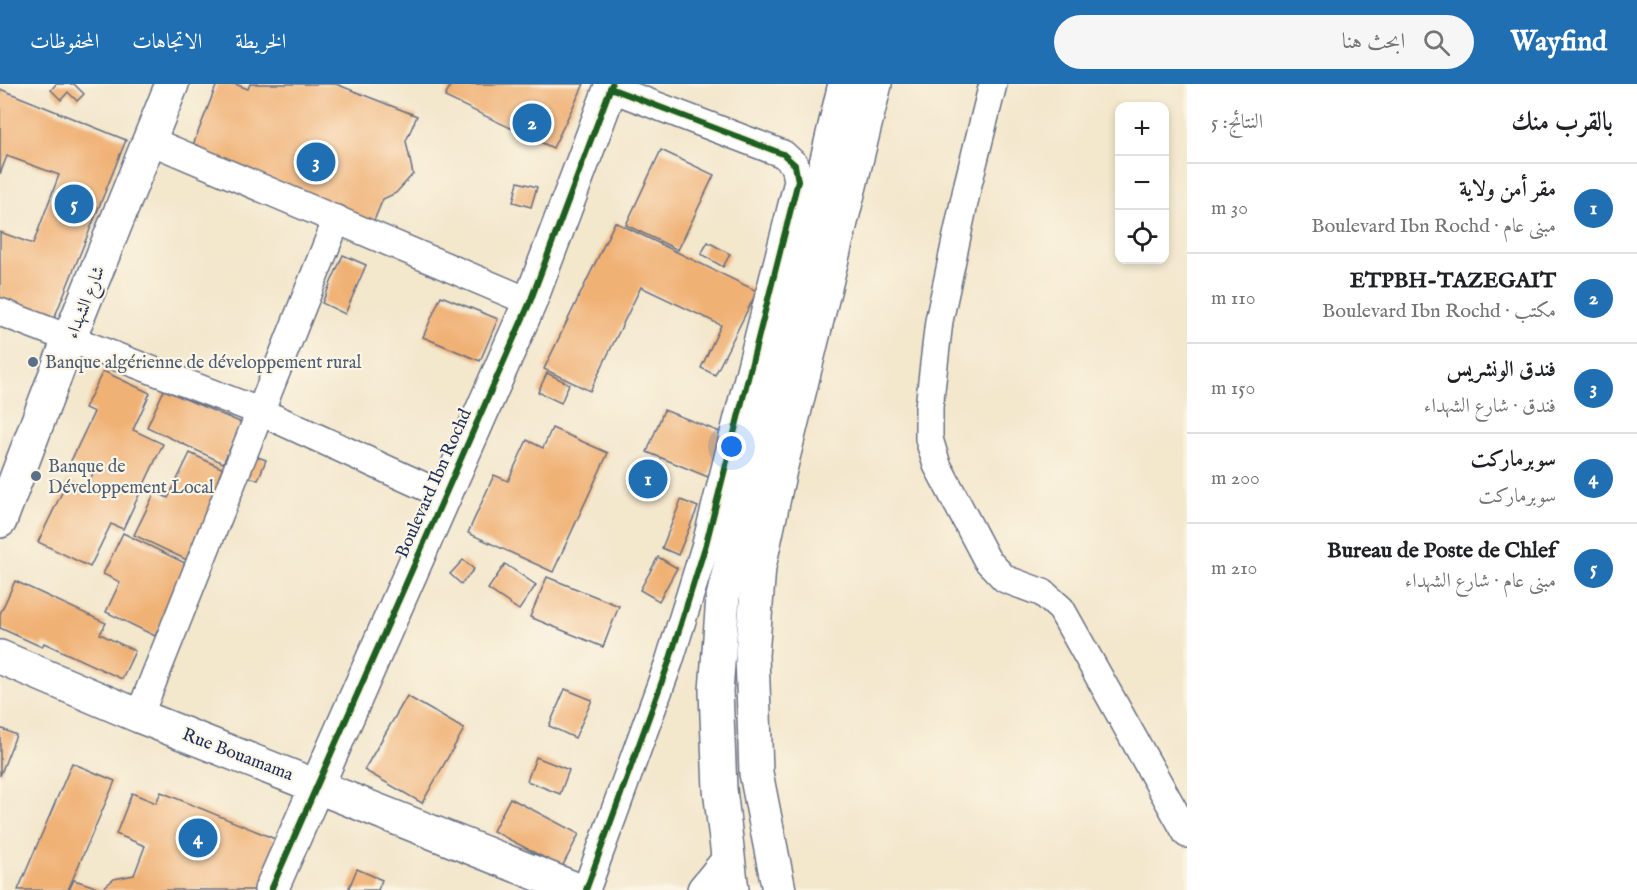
<!DOCTYPE html>
<html lang="ar">
<meta charset="utf-8">
<style>
:root{--surface:#fff;--page:#f6f6f6;--text:#202124;--muted:#757577;--line:#e0e0e0;--accent:#1f6fb2}
body{margin:0;font-family:"IM FELL English",Amiri,serif;background:var(--page);color:var(--text);direction:rtl}
.controls{position:absolute;right:18px;top:18px;display:grid;overflow:hidden;border-radius:12px;box-shadow:0 3px 9px #0003}
.controls button{width:54px;height:54px;display:grid;place-items:center;padding:0;border:0;border-bottom:2px solid var(--line);background:var(--surface);color:var(--text);font:30px sans-serif}
.you{position:absolute;left:732px;top:363px;width:21px;height:21px;margin:-15px;border:4px solid #fff;border-radius:50%;background:#1a73e8;box-shadow:0 0 0 9px #1a73e833}
.badge{display:grid;place-items:center;width:39px;height:39px;border-radius:50%;background:var(--accent);color:#fff;font-size:20px;font-weight:700}
.pin{position:absolute;translate:-50% -50%;border:3px solid #fff;box-shadow:0 2px 6px #0006}
.list{margin:0;padding:0;list-style:none}
h2{display:flex;justify-content:space-between;align-items:center;height:78px;margin:0;padding:0 24px;font-size:26px}
h2 small{font-size:20px;font-weight:400;color:var(--muted)}
.list li{display:grid;grid-template-columns:39px 1fr auto;gap:18px;align-items:center;box-sizing:border-box;height:90px;padding:0 24px;border-top:2px solid var(--line)}
.list b{display:block;font-size:22px;white-space:nowrap}
.list p{margin:0;font-size:20px;white-space:nowrap;color:var(--muted)}
.list em{font-size:20px;font-style:normal;color:var(--muted)}
.icon{flex:none;width:33px;height:33px;fill:none;stroke:currentColor;stroke-width:2;stroke-linecap:round;stroke-linejoin:round}
.map{position:relative;flex:none;width:1187px;height:806px;overflow:hidden;direction:ltr}
header{display:flex;align-items:center;gap:36px;box-sizing:border-box;height:84px;padding:0 30px;background:var(--accent);color:#fff}
header strong{font-size:28px}
nav{display:flex;gap:33px;margin-inline-start:auto;font-size:21px}
.search{width:420px;height:54px;background:var(--page);display:flex;align-items:center;gap:15px;box-sizing:border-box;padding:0 21px;border-radius:33px;color:var(--muted);font-size:22px}
main{display:flex}
aside{flex:1;background:var(--surface)}
.map>svg:first-child{display:block}
.building{fill:#f0b174}
.lines{fill:none;stroke-linecap:round;stroke-linejoin:round}
.minor-casing{stroke:#676f84;stroke-width:30}
.tertiary-casing{stroke:#676f84;stroke-width:36}
.secondary-casing{stroke:#676f84;stroke-width:36}
.trunk-casing{stroke:#676f84;stroke-width:36}
.minor{stroke:#fff;stroke-width:27}
.tertiary{stroke:#fff;stroke-width:33}
.secondary{stroke:#fff;stroke-width:33}
.trunk{stroke:#fff;stroke-width:33}
.cycleway-casing{stroke:#fcf5e5;stroke-width:10}
.cycleway{stroke:#1b5e20;stroke-width:6}
.service-dot{fill:#5c6f8a;stroke:#fcf5e5;stroke-width:2}
.labels{text-anchor:middle;stroke-width:4.5;stroke-linejoin:round;paint-order:stroke}
.street-label{font-size:18px;fill:#1b2f5e;stroke:#fcf5e5}
.service-label{font-size:18px;fill:#4e5e75;stroke:#fcf5e5;text-anchor:start}
</style>
<header>
<strong>Wayfind</strong>
<div class="search"><svg class="icon" aria-label="search" viewBox="0 0 24 24"><circle cx="10" cy="10" r="6"/><path d="M15 15l6 6"/></svg>ابحث هنا</div>
<nav><a>الخريطة</a><a>الاتجاهات</a><a>المحفوظات</a></nav>
</header>
<main>
<aside>
<h2>بالقرب منك<small>النتائج: 5</small></h2>
<ul class="list">
<li><span class="badge">1</span><div><b>مقر أمن ولاية</b><p>مبنى عام · Boulevard Ibn Rochd</p></div><em>30 m</em></li>
<li><span class="badge">2</span><div><b>ETPBH-TAZEGAIT</b><p>مكتب · Boulevard Ibn Rochd</p></div><em>110 m</em></li>
<li><span class="badge">3</span><div><b>فندق الونشريس</b><p>فندق · شارع الشهداء</p></div><em>150 m</em></li>
<li><span class="badge">4</span><div><b>سوبرماركت</b><p>سوبرماركت</p></div><em>200 m</em></li>
<li><span class="badge">5</span><div><b>Bureau de Poste de Chlef</b><p>مبنى عام · شارع الشهداء</p></div><em>210 m</em></li>
</ul>
</aside>
<div class="map">
<svg width="1187" height="806" viewBox="0 0 1187 806">
<rect width="100%" height="100%" fill="#fcf5e5"/>
<filter id="ink" filterUnits="userSpaceOnUse"><feTurbulence type="fractalNoise" baseFrequency=".0167" numOctaves="2"/><feDisplacementMap in="SourceGraphic" scale="12" xChannelSelector="R" yChannelSelector="G"/><feConvolveMatrix kernelMatrix="1 2 1 2 8 2 1 2 1" color-interpolation-filters="sRGB"/></filter>
<filter id="wash" filterUnits="userSpaceOnUse"><feTurbulence type="fractalNoise" baseFrequency=".008" numOctaves="4" result="noise"/><feDisplacementMap in="SourceGraphic" scale="24" xChannelSelector="R" yChannelSelector="G"/><feGaussianBlur stdDeviation="1.35" result="paint"/><feColorMatrix in="noise" values="0 0 0 0 0 0 0 0 0 0 0 0 0 0 0 0 0 1.4 0 .05"/><feComposite in="paint" operator="in"/></filter>
<g filter="url(#wash)">
<rect width="100%" height="100%" fill="#f3e7cc"/>
<g id="blocks">
<!-- building -->
<g class="building">
<polygon points="56,0 74,0 84,10 77,17 68,8 61,16 51,6"/>
<polygon points="217,0 235,0 248,5 250,0 336,0 417,32 406,57 413,90 396,109 383,115 373,139 191,66"/>
<polygon points="451,0 584,0 553,64 445,13"/>
<polygon points="0,5 126,56 51,242 0,221 0,148 33,160 59,91 7,72 0,90"/>
<polygon points="661,66 714,91 678,166 626,141"/>
<polygon points="518,98 537,103 531,123 513,118"/>
<polygon points="615,138 757,207 715,291 701,284 721,241 641,203 590,307 544,285"/>
<polygon points="708,158 730,170 723,183 701,170"/>
<polygon points="343,171 366,181 345,230 322,219"/>
<polygon points="441,212 498,235 480,277 423,253"/>
<polygon points="103,287 150,309 133,346 163,360 123,445 111,440 90,483 38,458 68,396 86,405 93,390 70,379 94,328 85,324"/>
<polygon points="547,289 569,300 561,319 538,308"/>
<polygon points="164,306 242,339 223,379 147,343"/>
<polygon points="664,326 725,350 708,393 647,368"/>
<polygon points="552,344 608,369 553,488 468,449 494,391 508,397 527,356 543,364"/>
<polygon points="190,369 232,389 189,477 134,451 155,408 168,414"/>
<polygon points="247,369 266,376 258,396 239,389"/>
<polygon points="681,416 698,423 678,471 662,464"/>
<polygon points="123,449 189,481 155,552 106,528 120,498 103,490"/>
<polygon points="658,473 677,484 659,517 640,506"/>
<polygon points="463,476 474,485 461,500 450,490"/>
<polygon points="505,480 536,501 519,526 488,505"/>
<polygon points="547,493 619,522 603,563 530,533"/>
<polygon points="15,497 106,539 100,550 135,567 122,595 44,559 42,563 0,544 0,530"/>
<polygon points="565,605 592,616 575,654 549,642"/>
<polygon points="407,612 464,645 422,719 364,686"/>
<polygon points="0,644 16,651 0,692"/>
<polygon points="536,673 569,686 560,710 527,697"/>
<polygon points="72,679 115,697 68,806 18,806"/>
<polygon points="161,708 280,757 260,806 69,806 74,796 102,805 114,795 134,791 145,762 116,750 132,709 156,719"/>
<polygon points="510,714 579,750 562,783 493,747"/>
<polygon points="357,785 382,796 378,806 348,806"/>
</g>
</g>
</g>
<g filter="url(#ink)">
<use href="#blocks" fill-opacity="0" stroke="#676f84" stroke-width="1.5"/>
<g class="lines">
<!-- minor casing -->
<g class="minor-casing">
<g id="minor">
<polyline points="993,0 968,100 939,237 929,323 929,355 937,381 987,476 1005,495 1043,509 1061,525 1187,750"/>
<polyline points="151,57 530,218"/>
<polyline points="0,228 261,328 443,411"/>
<polyline points="139,632 337,135"/>
<polyline points="586,806 669,578 706,460 798,97 795,81 783,70 610,4"/>
</g>
</g>
<!-- tertiary casing -->
<g class="tertiary-casing">
<g id="tertiary">
<polyline points="0,437 69,255 172,0"/>
<polyline points="271,806 530,218 612,0"/>
</g>
</g>
<!-- secondary casing -->
<g class="secondary-casing">
<polyline id="secondary" points="0,573 139,632 578,806"/>
</g>
<!-- trunk casing -->
<g class="trunk-casing">
<g id="trunk">
<polyline points="704,806 727,778"/>
<polyline points="732,806 720,705 716,607 723,513 845,0"/>
<polyline points="779,806 756,689 752,571 759,483 779,390 875,0"/>
</g>
</g>
<!-- minor -->
<use href="#minor" class="minor"/>
<!-- tertiary -->
<use href="#tertiary" class="tertiary"/>
<!-- secondary -->
<use href="#secondary" class="secondary"/>
<!-- trunk -->
<use href="#trunk" class="trunk"/>
<!-- cycleway casing -->
<g class="cycleway-casing">
<g id="cycleway">
<polyline points="271,806 530,218 612,0"/>
<polyline points="586,806 669,578 706,460 798,97 795,81 783,70 610,4"/>
</g>
</g>
<!-- cycleway -->
<use href="#cycleway" class="cycleway"/>
</g>
</g>
<!-- markers -->
<g class="service-dot">
<circle cx="33" cy="278" r="6"/>
<circle cx="36" cy="392" r="6"/>
</g>
<g class="labels">
<!-- street labels -->
<g class="street-label">
<text transform="translate(85 218) rotate(-68)" y="6">شارع الشهداء</text>
<text transform="translate(433 399) rotate(-66)" y="6">Boulevard Ibn Rochd</text>
<text transform="translate(238 670) rotate(21)" y="6">Rue Bouamama</text>
</g>
<!-- service labels -->
<g class="service-label">
<text x="45" y="284">Banque algérienne de développement rural</text>
<text x="48" y="388">Banque de<tspan x="48" dy="21">Développement Local</tspan></text>
</g>
</g>
</svg>
<div class="controls">
<button>+</button>
<button>−</button>
<button><svg class="icon" aria-label="locate" viewBox="0 0 24 24"><circle cx="12" cy="12" r="6"/><path d="M12 2v4M12 18v4M2 12h4M18 12h4"/></svg></button>
</div>
<div class="you"></div>
<div class="pin badge" style="left:648px;top:395px">1</div>
<div class="pin badge" style="left:532px;top:39px">2</div>
<div class="pin badge" style="left:316px;top:78px">3</div>
<div class="pin badge" style="left:198px;top:754px">4</div>
<div class="pin badge" style="left:74px;top:120px">5</div>
</div>
</main>
